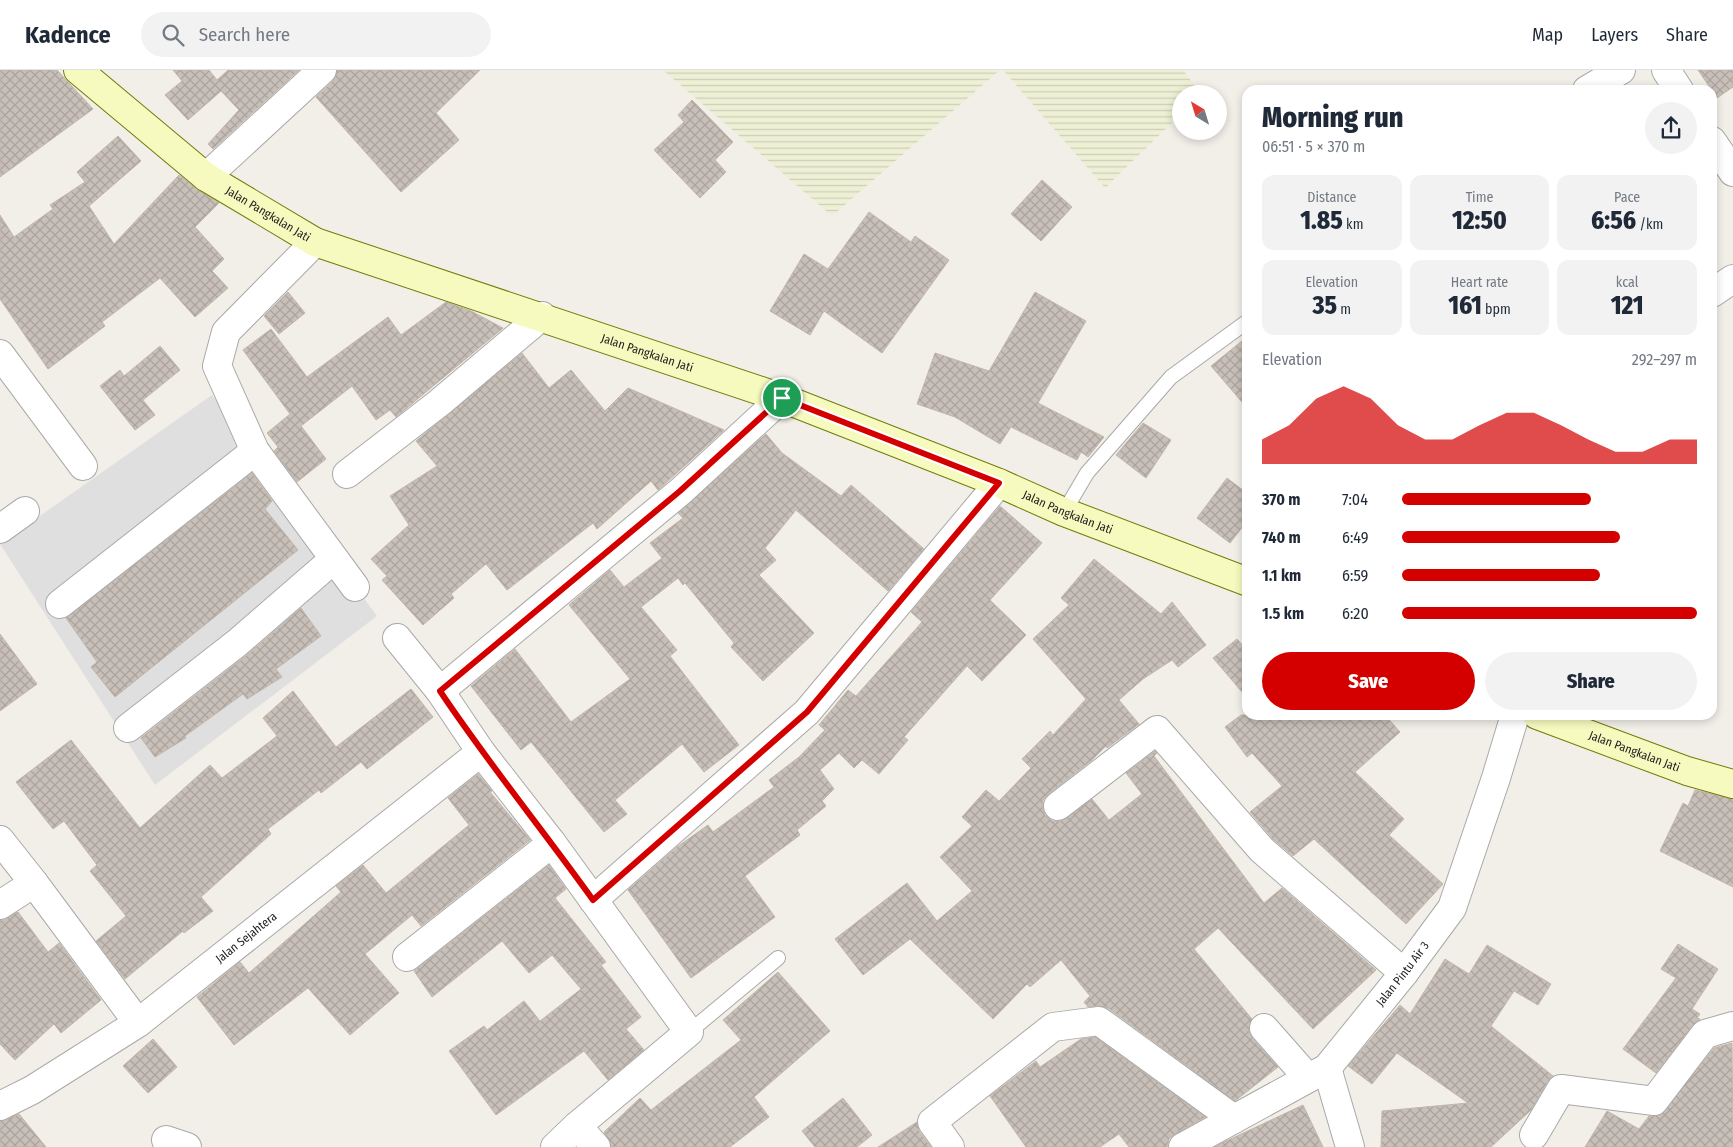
<!DOCTYPE html>
<meta charset="utf-8">
<style>
body{margin:0;font-family:"Fira Sans Condensed",sans-serif;background:#f2f2f3;color:#1f2937;height:100vh;display:flex;flex-direction:column;font-size:19px;white-space:nowrap}
*{box-sizing:border-box;margin:0}
p{font-size:16px;color:#747a83}
.icon{flex:none;width:28px;height:28px;fill:none;stroke:currentColor;stroke-width:2;stroke-linecap:round;stroke-linejoin:round}
.map{position:relative;flex:1;overflow:hidden}
.sheet{position:absolute;left:1242px;top:15px;width:475px;height:635px;display:flex;flex-direction:column;background:#fff;border-radius:15px;box-shadow:0 2px 8px #0003}
.sheet>*{flex:none}
.needle{width:32px;rotate:322deg}
.fabs{position:absolute;left:1172px;top:15px;display:grid;gap:10px}
.fabs a{display:grid;place-items:center;width:55px;height:55px;border-radius:50%;background:#fff;box-shadow:0 2px 8px #0003;font-size:25px}
.pin{position:absolute;display:grid;place-items:center;width:42px;height:42px;color:#fff;margin:-21px;border:2px solid #fff;border-radius:50%;box-shadow:0 1px 5px #0007}
.round{display:grid;place-items:center;flex:none;width:52px;height:52px;border-radius:26px;background:#f2f2f3}
.overview{display:flex;align-items:center;justify-content:space-between;height:85px;padding:0 20px}
h1{font-size:28px;font-weight:800;line-height:38px}
.stats{display:grid;grid-template-columns:repeat(3,1fr);gap:8px;height:85px;padding:5px 20px}
.stats div{display:grid;align-content:center;border-radius:12px;background:#f2f2f3;text-align:center}
.stats b{font-size:25px;font-weight:800}
.stats small{font-size:14px;font-weight:400}
.stats p{font-size:14px}
.chart{height:140px;padding:10px 20px}
.chart p{display:flex;justify-content:space-between}
.chart svg{width:100%;height:90px;margin-top:5px;fill:#d40000;opacity:.7}
.cta{display:flex;gap:10px;margin-top:auto;padding:10px 20px}
.cta a{flex:1;height:58px;border-radius:30px;background:#d40000;color:#fff;font-size:20px;font-weight:800;line-height:58px;text-align:center}
.cta a+a{background:#f2f2f3;color:#1f2937}
ul{padding:0 20px;list-style:none;font-size:16px}
li{display:grid;grid-template-columns:80px 60px 1fr;align-items:center;height:38px}
li i{height:12px;border-radius:6px;background:#d40000}
header{display:flex;align-items:center;gap:30px;box-sizing:border-box;height:70px;padding:0 25px;background:#fff;border-bottom:1px solid #e0e1e3}
header strong{font-size:24px}
nav{display:flex;gap:28px;margin-inline-start:auto;font-size:18px}
.search{width:350px;height:45px;background:#f2f2f3;display:flex;align-items:center;gap:12px;box-sizing:border-box;padding:0 18px;border-radius:28px;color:#747a83;font-size:19px}
.map>svg:first-child{display:block}
.residential{fill:#e0dfdf}
.farmland{fill:url(#farmland-rules)}
.building{fill:url(#building-cross-hatch);stroke:#c4b6ab}
.lines{fill:none;stroke-linecap:round;stroke-linejoin:round}
.service-casing{stroke:#a9a9a9;stroke-width:16}
.minor-casing{stroke:#a9a9a9;stroke-width:30}
.tertiary-casing{stroke:#a9a9a9;stroke-width:30}
.secondary-casing{stroke:#707d05;stroke-width:30}
.service{stroke:#fff;stroke-width:14}
.minor{stroke:#fff;stroke-width:28}
.tertiary{stroke:#fff;stroke-width:28}
.secondary{stroke:#f7fabf;stroke-width:28}
.route-casing{stroke:#fff;stroke-width:10}
.route{stroke:#d40000;stroke-width:6}
.labels{text-anchor:middle;stroke-width:5;stroke-linejoin:round;paint-order:stroke}
.street-label{font-size:12px;fill:#222;stroke:#fff}
</style>
<header>
<strong>Kadence</strong>
<div class="search"><svg class="icon" aria-label="search" viewBox="0 0 24 24"><circle cx="10" cy="10" r="6"/><path d="M15 15l6 6"/></svg>Search here</div>
<nav><a>Map</a><a>Layers</a><a>Share</a></nav>
</header>
<div class="map">
<svg width="1733" height="1077" viewBox="0 0 1733 1077">
<defs>
<pattern id="farmland-rules" width="6" height="5" patternUnits="userSpaceOnUse" patternTransform="scale(1.25)"><rect width="6" height="5" fill="#eef0d5"/><path d="M0 2.5h6" fill="none" stroke="#ccceb7"/></pattern>
<pattern id="building-cross-hatch" width="8" height="8" patternUnits="userSpaceOnUse" patternTransform="scale(1.25)"><rect width="8" height="8" fill="#c7bfb8"/><path d="M0 0l8 8M0 8l8-8" fill="none" stroke="#aba49e"/></pattern>
</defs>
<rect width="100%" height="100%" fill="#f2efe9"/>
<!-- residential -->
<polygon class="residential" points="212,325 377,546 155,715 0,474"/>
<!-- farmland -->
<g class="farmland">
<polygon points="663,0 1000,0 832,146"/>
<polygon points="1003,0 1183,0 1201,24 1181,24 1181,44 1105,118"/>
</g>
<!-- building -->
<g class="building">
<polygon points="0,0 57,0 93,39 0,107"/>
<polygon points="173,0 209,0 217,10 228,0 299,0 213,79 208,74 239,40 221,21 188,50 165,25 182,11"/>
<polygon points="337,0 480,0 436,43 459,70 401,122 316,27 333,11"/>
<polygon points="1698,0 1733,0 1733,17 1717,28"/>
<polygon points="692,30 733,72 715,90 726,102 700,128 654,80 684,52 678,45"/>
<polygon points="118,66 141,91 89,136 114,174 179,105 198,120 219,133 195,157 224,189 212,201 228,218 195,247 160,208 102,252 105,256 48,299 0,229 0,145 14,167 53,139 50,135 85,112 77,102"/>
<polygon points="1042,110 1072,137 1041,171 1011,144"/>
<polygon points="869,142 911,172 915,166 949,190 882,283 824,241 810,265 770,241 804,184 828,199"/>
<polygon points="288,222 305,243 279,264 264,246"/>
<polygon points="1035,222 1086,251 1038,333 1104,367 1088,387 1081,382 1077,390 1011,357 1000,374 955,347 917,334 935,283 989,301"/>
<polygon points="446,232 471,241 503,258 396,347 390,340 376,350 352,316 301,356 326,389 297,412 274,381 278,377 267,363 290,344 243,280 271,259 307,307 388,247 401,265"/>
<polygon points="1248,266 1248,339 1211,296"/>
<polygon points="160,276 180,300 143,330 155,345 135,360 100,316 120,300 124,306"/>
<polygon points="522,283 549,318 571,300 605,341 628,318 724,360 658,420 651,411 597,459 593,453 507,520 486,494 451,524 454,528 423,555 382,510 387,506 371,489 409,455 390,426 437,396 416,371"/>
<polygon points="1143,353 1171,370 1146,408 1116,385"/>
<polygon points="766,364 782,383 841,426 851,415 924,479 888,521 796,440 765,478 776,490 759,505 814,563 763,611 731,577 734,573 685,513 683,515 678,508 641,537 677,580 670,586 739,675 704,702 682,674 615,730 627,744 604,762 531,672 521,680 471,616 515,579 571,652 630,609 569,535 610,500 624,517 662,488 650,473 683,448 678,443"/>
<polygon points="252,403 272,431 265,439 298,480 115,627 91,597 97,592 66,548"/>
<polygon points="1227,408 1248,424 1248,450 1230,473 1197,448"/>
<polygon points="1000,436 1042,473 990,530 1026,565 982,611 967,596 904,667 908,670 879,704 862,690 854,698 839,683 820,700 834,719 822,731 826,736 797,760 800,765 745,806 775,847 691,908 628,820 677,777 708,755 713,762 774,717 769,710 799,687 825,660 819,655 848,620 856,626 922,552 911,542"/>
<polygon points="1094,489 1161,544 1172,532 1206,575 1178,597 1172,590 1143,609 1119,630 1139,654 1107,678 1106,676 1092,690 1048,724 1043,730 1043,739 1045,745 1052,751 1061,751 1092,729 1109,750 1142,724 1126,703 1155,681 1157,683 1154,686 1264,833 1282,818 1376,900 1313,959 1218,858 1194,879 1252,949 1249,961 1252,968 1278,997 1235,1031 1108,938 1098,936 1088,937 1084,932 1090,926 1061,890 1030,917 1027,914 993,949 910,869 863,905 835,869 907,813 937,851 972,821 940,787 972,756 962,747 986,720 999,731 1031,698 1022,689 1050,661 1053,665 1086,629 1033,569 1069,535 1061,528"/>
<polygon points="301,538 321,566 276,599 282,607 247,629 243,624 185,666 186,668 155,687 141,668 247,585"/>
<polygon points="0,564 37,614 0,641"/>
<polygon points="1237,569 1248,581 1248,629 1213,588"/>
<polygon points="411,619 433,647 367,699 361,692 321,723 319,720 268,759 271,764 201,827 213,841 184,863 183,861 125,909 96,871 126,846 90,801 97,795 64,751 53,759 16,712 71,670 140,758 210,695 222,708 277,666 263,648 293,621 336,677"/>
<polygon points="1241,645 1385,645 1400,662 1355,702 1404,749 1389,765 1443,814 1406,854 1314,769 1293,786 1273,769 1250,742 1282,716 1252,683 1247,687 1225,657"/>
<polygon points="478,704 492,721 490,722 530,770 421,856 412,845 365,884 399,923 350,965 308,918 234,975 197,927 240,892 249,903 341,822 336,816 363,795 386,823 469,755 448,728"/>
<polygon points="1695,720 1733,729 1733,817 1660,781 1683,733 1688,736"/>
<polygon points="549,795 566,819 555,828 606,892 601,895 641,947 626,959 644,980 608,1010 584,981 496,1045 449,981 484,956 487,960 524,931 540,951 581,919 552,885 529,903 502,871 432,927 414,901"/>
<polygon points="18,842 48,882 59,873 101,930 61,963 54,954 15,990 0,974 0,850"/>
<polygon points="1678,874 1718,899 1692,939 1700,944 1697,948 1700,949 1693,955 1656,1003 1623,979 1676,908 1661,899"/>
<polygon points="1487,875 1551,914 1538,935 1514,921 1491,956 1553,1006 1548,1011 1531,1040 1491,1077 1381,1077 1382,1041 1468,1033 1397,983 1372,1014 1348,996 1400,935 1410,944 1445,889 1469,904"/>
<polygon points="778,902 830,961 754,1027 769,1047 730,1077 611,1077 604,1062 640,1028 651,1040 741,970 723,950"/>
<polygon points="1095,967 1205,1047 1175,1064 1169,1069 1167,1077 1129,1077 1119,1064 1100,1077 1026,1077 990,1026 1036,991 1040,997 1081,969"/>
<polygon points="153,969 177,997 148,1023 123,996"/>
<polygon points="1732,973 1733,1077 1585,1077 1607,1041 1639,1059 1649,1046 1660,1045 1714,978"/>
<polygon points="843,1028 872,1065 857,1077 815,1077 802,1061"/>
<polygon points="1303,1035 1323,1077 1215,1077 1220,1074"/>
<polygon points="19,1044 46,1077 0,1077 0,1051"/>
<polygon points="917,1052 919,1061 931,1077 878,1077"/>
</g>
<g class="lines">
<defs>
<g id="service">
<polyline points="1064,442 1087,403 1171,307 1248,251"/>
<polyline points="689,962 778,888"/>
</g>
<g id="minor">
<polyline points="1666,0 1679,20"/>
<polyline points="1587,20 1621,0"/>
<polyline points="1712,71 1733,102"/>
<polyline points="206,107 322,0"/>
<polyline points="315,172 226,262 217,296 255,381 355,517"/>
<polyline points="0,284 83,396"/>
<polyline points="347,404 439,333 542,246"/>
<polyline points="0,459 25,441"/>
<polyline points="60,534 255,381"/>
<polyline points="397,568 440,621 481,682 552,773 689,962 577,1056 555,1077"/>
<polyline points="440,621 681,421 782,328"/>
<polyline points="128,658 237,573 334,489"/>
<polyline points="1058,736 1157,660 1262,780 1404,903"/>
<polyline points="0,770 34,813"/>
<polyline points="593,830 807,642 999,413"/>
<polyline points="0,835 34,813 138,953"/>
<polyline points="407,887 552,773"/>
<polyline points="1264,958 1308,1008"/>
<polyline points="1327,998 1350,1077"/>
<path id="s1" d="M 0,1036 L 32,1020 L 138,953 L 481,682"/>
<polyline points="577,1056 596,1077"/>
<polyline points="1534,1065 1561,1019 1654,1031 1705,964 1733,956"/>
<polyline points="166,1070 187,1077"/>
<polyline points="950,1077 932,1052 1053,957 1099,951 1234,1049"/>
<path id="s2" d="M 1183,1077 L 1327,998 L 1404,903 L 1452,838 L 1496,708 L 1515,645"/>
</g>
<polyline id="tertiary" points="1712,223 1733,209"/>
<g id="secondary">
<path id="s3" d="M 78,0 L 206,107 L 315,172 L 782,328 L 999,413 L 1064,442 L 1248,512"/>
<path id="s4" d="M 1537,645 L 1687,701 L 1733,714"/>
</g>
</defs>
<!-- service casing -->
<use href="#service" class="service-casing"/>
<!-- minor casing -->
<use href="#minor" class="minor-casing"/>
<!-- tertiary casing -->
<use href="#tertiary" class="tertiary-casing"/>
<!-- secondary casing -->
<use href="#secondary" class="secondary-casing"/>
<!-- service -->
<use href="#service" class="service"/>
<!-- minor -->
<use href="#minor" class="minor"/>
<!-- tertiary -->
<use href="#tertiary" class="tertiary"/>
<!-- secondary -->
<use href="#secondary" class="secondary"/>
</g>
<g class="lines">
<defs>
<path id="route" d="M 782,328 L 999,413 L 807,642 L 593,830 C 543,760 488,693 440,621 L 680,421 Z"/>
</defs>
<!-- route casing -->
<use href="#route" class="route-casing"/>
<!-- route -->
<use href="#route" class="route"/>
</g>
<g class="labels">
<!-- street labels -->
<g class="street-label">
<text dy="4" stroke="none"><textPath href="#s3" startOffset="239">Jalan Pangkalan Jati</textPath></text>
<text dy="4" stroke="none"><textPath href="#s3" startOffset="644">Jalan Pangkalan Jati</textPath></text>
<text dy="4" stroke="none"><textPath href="#s3" startOffset="1094">Jalan Pangkalan Jati</textPath></text>
<text dy="4" stroke="none"><textPath href="#s4" startOffset="104">Jalan Pangkalan Jati</textPath></text>
<text dy="4" stroke="none"><textPath href="#s1" startOffset="299">Jalan Sejahtera</textPath></text>
<text dy="4" stroke="none"><textPath href="#s2" startOffset="285">Jalan Pintu Air 3</textPath></text>
</g>
</g>
</svg>
<div class="fabs">
<a><svg class="needle" viewBox="-14 -14 28 28"><path d="M0-13l5 13h-10z" fill="#e53935"/><path d="M0 13l5-13h-10z" fill="#747a83"/></svg></a>
</div>
<div class="pin" style="left:782px;top:328px;background:#1e9e55"><svg class="icon" aria-label="arrive" viewBox="0 0 24 24"><path d="M6 21V4h12l-3 4 3 4H6"/></svg></div>
<section class="sheet">
<div class="overview"><div><h1>Morning run</h1><p>06:51 · 5 × 370 m</p></div><a class="round"><svg class="icon" aria-label="share" viewBox="0 0 24 24"><path d="M12 15V3M7 8l5-5 5 5M5 13v7h14v-7"/></svg></a></div>
<div class="stats">
<div><p>Distance</p><b>1.85<small> km</small></b></div>
<div><p>Time</p><b>12:50</b></div>
<div><p>Pace</p><b>6:56<small> /km</small></b></div>
</div>
<div class="stats">
<div><p>Elevation</p><b>35<small> m</small></b></div>
<div><p>Heart rate</p><b>161<small> bpm</small></b></div>
<div><p>kcal</p><b>121</b></div>
</div>
<div class="chart"><p><span>Elevation</span>292–297 m</p>
<svg viewBox="0 0 160 44" preserveAspectRatio="none"><path d="M0 44V32L10 25L20 12L30 6L40 12L50 25L60 32L70 32L80 25L90 19L100 19L110 25L120 32L130 38L140 38L150 32L160 32V44z"/></svg>
</div>
<ul>
<li><b>370 m</b>7:04<i style="width:64%"></i></li>
<li><b>740 m</b>6:49<i style="width:74%"></i></li>
<li><b>1.1 km</b>6:59<i style="width:67%"></i></li>
<li><b>1.5 km</b>6:20<i style="width:100%"></i></li>
</ul>
<div class="cta"><a>Save</a><a>Share</a></div>
</section>
</div>
